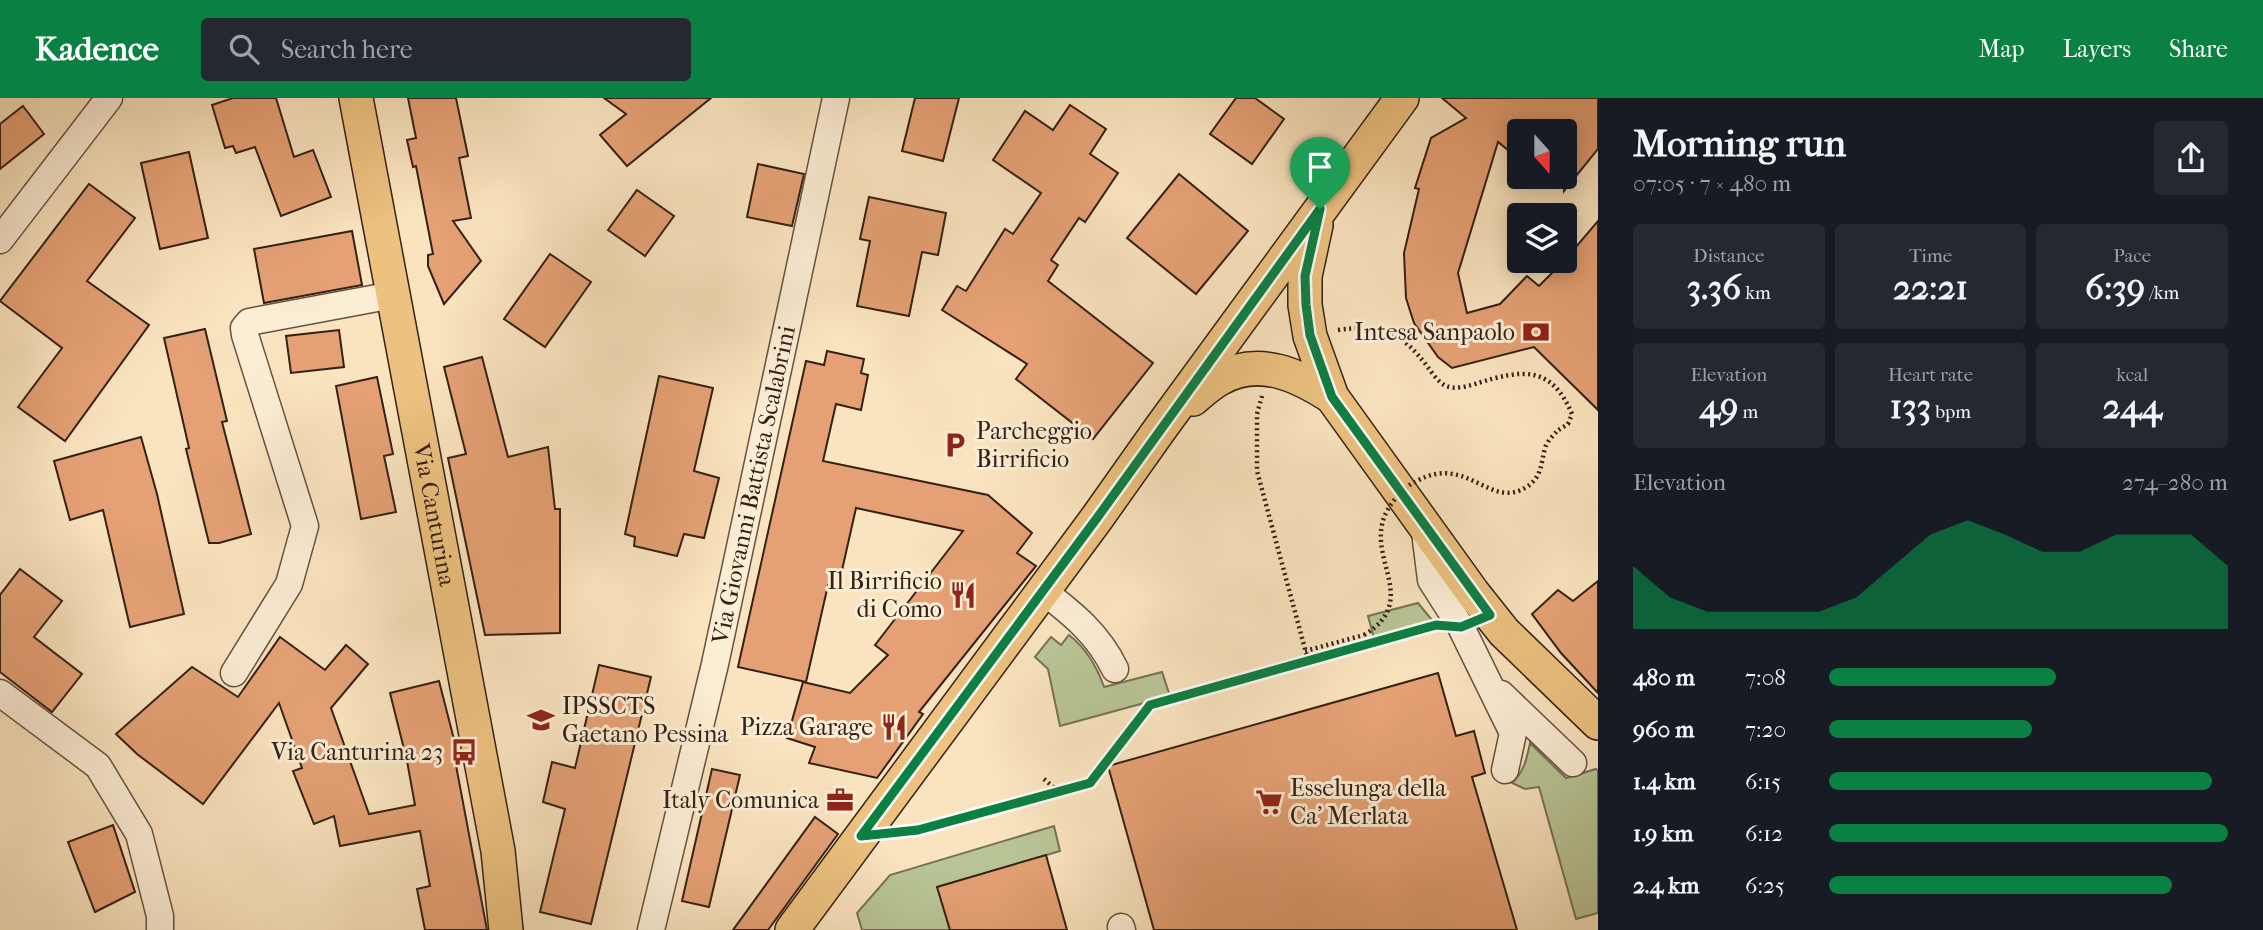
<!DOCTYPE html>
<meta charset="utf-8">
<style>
body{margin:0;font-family:"IM FELL French Canon",serif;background:#242831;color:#f1f3f6;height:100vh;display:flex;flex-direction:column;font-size:26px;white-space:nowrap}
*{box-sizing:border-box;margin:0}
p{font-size:23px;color:#9ea1a6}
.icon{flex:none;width:38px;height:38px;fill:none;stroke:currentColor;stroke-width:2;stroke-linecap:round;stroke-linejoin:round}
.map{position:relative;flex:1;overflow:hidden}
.drawer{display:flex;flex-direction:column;background:#171b24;width:665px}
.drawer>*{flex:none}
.needle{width:46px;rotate:159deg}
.buttons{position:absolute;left:1507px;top:21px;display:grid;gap:14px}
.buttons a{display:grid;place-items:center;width:70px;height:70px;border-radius:7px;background:#171b24;box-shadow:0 4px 18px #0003;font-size:35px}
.pin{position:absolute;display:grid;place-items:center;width:60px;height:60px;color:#fff;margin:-72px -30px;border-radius:50% 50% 50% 0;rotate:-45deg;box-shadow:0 0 7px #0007}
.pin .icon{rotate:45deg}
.round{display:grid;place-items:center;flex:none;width:74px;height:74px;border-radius:7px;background:#242831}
.overview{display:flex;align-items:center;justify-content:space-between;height:119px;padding:0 35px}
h1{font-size:38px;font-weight:700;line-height:52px}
.stats{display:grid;grid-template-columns:repeat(3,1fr);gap:10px;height:119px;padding:7px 35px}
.stats div{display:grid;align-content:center;border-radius:7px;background:#242831;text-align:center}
.stats b{font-size:35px;font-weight:700}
.stats small{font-size:19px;font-weight:400}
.stats p{font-size:19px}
.chart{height:196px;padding:14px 35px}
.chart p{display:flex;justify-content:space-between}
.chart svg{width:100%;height:126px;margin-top:7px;fill:#0b8043;opacity:.7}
ul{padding:0 35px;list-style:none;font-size:23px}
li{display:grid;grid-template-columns:112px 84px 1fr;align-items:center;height:52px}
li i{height:18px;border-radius:9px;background:#0b8043}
header{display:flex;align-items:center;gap:42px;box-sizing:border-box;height:98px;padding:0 35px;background:#0b8043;color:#fff}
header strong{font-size:33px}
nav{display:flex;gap:38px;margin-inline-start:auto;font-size:24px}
.search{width:490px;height:63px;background:#242831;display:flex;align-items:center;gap:18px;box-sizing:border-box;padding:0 24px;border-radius:7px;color:#9ea1a6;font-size:26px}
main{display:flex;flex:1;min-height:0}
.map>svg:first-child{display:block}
.green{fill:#b9c596;stroke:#767256;stroke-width:2}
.building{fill:#e5a175;stroke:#342015;stroke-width:2}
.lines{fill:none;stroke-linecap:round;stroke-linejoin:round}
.minor-casing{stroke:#665140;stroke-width:29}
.major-casing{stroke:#342015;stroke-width:36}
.path{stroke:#342015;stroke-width:4.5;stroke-dasharray:2 3.5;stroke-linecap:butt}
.minor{stroke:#fcedd5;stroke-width:26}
.major{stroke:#edc280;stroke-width:33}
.path-bridge{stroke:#342015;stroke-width:4.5;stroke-dasharray:2 3.5;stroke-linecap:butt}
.route-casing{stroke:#fff;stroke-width:14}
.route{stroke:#0b8043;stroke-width:9}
.labels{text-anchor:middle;stroke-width:6;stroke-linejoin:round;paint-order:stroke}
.poi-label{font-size:24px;fill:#342015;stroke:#fcedd5;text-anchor:end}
.street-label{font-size:24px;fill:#342015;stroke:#fcedd5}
</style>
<header>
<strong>Kadence</strong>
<div class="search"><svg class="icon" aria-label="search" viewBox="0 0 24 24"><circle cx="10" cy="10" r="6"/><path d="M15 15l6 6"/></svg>Search here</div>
<nav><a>Map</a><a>Layers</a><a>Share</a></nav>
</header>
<main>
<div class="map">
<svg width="1598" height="832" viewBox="0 0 1598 832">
<rect width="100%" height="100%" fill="#fae4bf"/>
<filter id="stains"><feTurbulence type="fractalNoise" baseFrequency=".00286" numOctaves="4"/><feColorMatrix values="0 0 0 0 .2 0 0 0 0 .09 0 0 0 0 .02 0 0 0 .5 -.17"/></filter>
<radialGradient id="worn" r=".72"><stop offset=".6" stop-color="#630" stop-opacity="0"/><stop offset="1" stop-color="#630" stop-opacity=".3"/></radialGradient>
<!-- green -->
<g class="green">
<polygon points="1418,505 1436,527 1375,544 1368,518"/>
<path d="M 1069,537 C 1087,551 1097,569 1104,589 L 1162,574 L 1170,598 L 1060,628 L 1048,571 L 1035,559 L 1051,539 L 1061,547 Z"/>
<path d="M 1530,645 L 1566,680 L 1596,671 L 1598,673 L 1598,815 L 1576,821 L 1539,689 L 1525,691 L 1512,685 C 1524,674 1527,660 1530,645 Z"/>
<polygon points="1054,728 1060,753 938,789 950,832 862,832 857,815 890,777"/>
</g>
<!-- building -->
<g class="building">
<polygon points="233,0 276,0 294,59 313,52 331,99 281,118 255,49 236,55 233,48 225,50 212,7"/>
<polygon points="408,0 456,0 468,58 459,60 471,120 453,123 481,163 444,206 428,168 428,157 433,156 416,68 413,69 407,42 416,40"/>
<polygon points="604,0 711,0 627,68 600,37 626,16"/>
<polygon points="915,0 959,0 943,63 902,53"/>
<polygon points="1236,0 1255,0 1284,21 1252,66 1210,36"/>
<polygon points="1442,0 1598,0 1598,51 1564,93 1564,33 1519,33 1519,61 1498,44 1458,175 1467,215 1500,206 1527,178 1539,188 1564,163 1598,123 1598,312 1534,249 1452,270 1438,259 1414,225 1406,200 1404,155 1419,91 1415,90 1431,40 1466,20"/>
<polygon points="1070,7 1106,31 1090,56 1118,75 1085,124 1079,120 1051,162 1058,167 1048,183 1153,265 1093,341 1016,281 1027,266 942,212 957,188 966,193 1005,131 1013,136 1041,95 993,62 1025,13 1053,32"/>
<polygon points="23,8 44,36 0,71 0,26"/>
<polygon points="189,54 208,140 160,151 141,65"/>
<polygon points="758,66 804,76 792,128 747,119"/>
<polygon points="1179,76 1248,133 1196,196 1127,140"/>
<polygon points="89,86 135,120 87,183 149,227 65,343 18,309 62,250 0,203"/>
<polygon points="637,92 674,118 645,158 608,132"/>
<polygon points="869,99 946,115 938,157 922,154 909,218 857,208 870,143 860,141"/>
<polygon points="352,133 362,187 264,205 254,151"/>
<polygon points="550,156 591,184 545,249 504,221"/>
<polygon points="205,231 227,323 222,324 251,436 219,445 209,445 186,351 189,350 164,240"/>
<polygon points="339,232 344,269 291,275 286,238"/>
<polygon points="827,253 864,261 861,275 868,277 861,312 836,306 823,363 988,397 1032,435 1017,455 1036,468 919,614 923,616 877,680 809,665 815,649 787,640 803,584 850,595 888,557 875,547 963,433 856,410 838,490 828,487 806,584 738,569 806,263 824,267"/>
<polygon points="482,259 508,359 548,349 555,411 560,411 560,535 485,537 448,360 466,356 444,269"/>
<polygon points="659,278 713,290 694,373 719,380 704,440 684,436 677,458 634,448 635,439 625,436"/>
<polygon points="377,279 393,356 384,358 396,414 361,421 336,288"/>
<polygon points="141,339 157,396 184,516 130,529 103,412 70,422 54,363"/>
<polygon points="20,471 62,503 34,539 82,576 52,614 0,574 0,497"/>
<polygon points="1598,483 1598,595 1561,555 1532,516 1558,492 1573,503"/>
<polygon points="280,539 325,572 346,547 368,566 331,610 369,716 415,707 407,663 390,595 439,583 459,661 455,662 487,832 425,832 417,791 430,788 420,733 340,748 334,718 314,726 293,673 302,670 279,605 203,706 137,656 116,636 192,569 238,599"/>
<polygon points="599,567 651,579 591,826 540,814 565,711 543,704 552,664 575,670"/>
<polygon points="1438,575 1456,638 1474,633 1485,675 1472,679 1517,832 1154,832 1108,668"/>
<polygon points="712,671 740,677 709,809 682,803"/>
<polygon points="815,719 838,736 768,832 733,832"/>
<polygon points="113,727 135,794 95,814 68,744"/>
<polygon points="1046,757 1067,832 950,832 937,789"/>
</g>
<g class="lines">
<defs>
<g id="minor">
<polyline points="0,142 109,0"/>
<polyline points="1424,426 1431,482 1461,529 1513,635 1505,672"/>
<path d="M 1043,493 C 1073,516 1098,536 1115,571"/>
<polyline points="234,575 289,486 305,428 245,237 244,230 249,224 393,197"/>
<polyline points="0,595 98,668 139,736 160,818 160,832"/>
<polyline points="1501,596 1573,665"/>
<polyline points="1121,829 1122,832"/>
<path id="s1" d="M 651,832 L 715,566 L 836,0"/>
</g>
<g id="major">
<path id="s2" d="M 356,0 L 498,753 L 506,832"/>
<polyline points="1316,127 1305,178 1305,207 1310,238 1332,299 1473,495 1504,534 1598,625"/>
<path d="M 1193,301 C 1201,294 1210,286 1219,281 C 1259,258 1298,277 1332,299"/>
<polyline points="792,832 1097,420 1160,331 1402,0"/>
</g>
</defs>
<!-- minor casing -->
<use href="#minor" class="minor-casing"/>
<!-- major casing -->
<use href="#major" class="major-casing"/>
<!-- path -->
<g class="path">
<path d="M 1338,232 C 1383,226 1400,233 1427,268 C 1432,275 1438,284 1446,288 C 1455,292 1469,288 1478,285 C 1521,272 1551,266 1572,316 L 1568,326 L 1557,333"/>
<polyline points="1262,298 1257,316 1257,373 1308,562"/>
<polyline points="1305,553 1364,537"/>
<polyline points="1044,681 1059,694"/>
<polyline points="902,734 918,732 1090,685 1150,607 1429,529"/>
</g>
<!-- minor -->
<use href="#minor" class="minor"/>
<!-- major -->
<use href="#major" class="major"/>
<!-- path-bridge -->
<path class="path-bridge" d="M 1364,537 C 1425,500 1358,456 1390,408 C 1397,397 1406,388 1417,383 C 1468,355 1490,414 1528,388 C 1542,378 1541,365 1545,350 C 1547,343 1553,338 1557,333"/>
</g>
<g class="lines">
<defs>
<polygon id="route" points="1320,111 1305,178 1306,207 1310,237 1332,299 1490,517 1461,529 1436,527 1150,607 1090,685 918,732 861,738 1097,420"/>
</defs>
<!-- route casing -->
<use href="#route" class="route-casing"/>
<!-- route -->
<use href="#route" class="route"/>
</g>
<!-- icons -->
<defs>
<symbol id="bank-bare" viewBox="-9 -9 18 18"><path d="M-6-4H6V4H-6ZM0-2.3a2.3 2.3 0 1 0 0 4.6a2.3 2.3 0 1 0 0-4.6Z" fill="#8f2418" stroke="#fcedd5" stroke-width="2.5" paint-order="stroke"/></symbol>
<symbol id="parking-bare" viewBox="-9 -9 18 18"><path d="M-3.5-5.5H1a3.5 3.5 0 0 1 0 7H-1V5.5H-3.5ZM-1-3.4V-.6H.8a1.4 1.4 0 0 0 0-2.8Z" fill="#8f2418" stroke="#fcedd5" stroke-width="2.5" paint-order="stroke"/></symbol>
<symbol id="restaurant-bare" viewBox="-9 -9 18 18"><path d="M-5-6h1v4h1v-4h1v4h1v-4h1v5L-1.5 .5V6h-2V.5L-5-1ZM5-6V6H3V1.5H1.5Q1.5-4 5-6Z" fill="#8f2418" stroke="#fcedd5" stroke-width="2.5" paint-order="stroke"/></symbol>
<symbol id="school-bare" viewBox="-9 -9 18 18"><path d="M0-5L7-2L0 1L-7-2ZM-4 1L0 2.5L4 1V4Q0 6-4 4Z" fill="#8f2418" stroke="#fcedd5" stroke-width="2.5" paint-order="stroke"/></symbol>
<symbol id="bus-bare" viewBox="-9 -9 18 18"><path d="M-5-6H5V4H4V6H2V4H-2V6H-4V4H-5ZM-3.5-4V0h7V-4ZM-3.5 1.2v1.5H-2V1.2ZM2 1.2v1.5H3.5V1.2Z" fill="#8f2418" stroke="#fcedd5" stroke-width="2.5" paint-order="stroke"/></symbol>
<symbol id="office-bare" viewBox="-9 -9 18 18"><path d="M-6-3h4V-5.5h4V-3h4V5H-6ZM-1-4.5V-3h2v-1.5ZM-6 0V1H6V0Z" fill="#8f2418" stroke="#fcedd5" stroke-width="2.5" paint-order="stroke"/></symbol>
<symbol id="supermarket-bare" viewBox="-9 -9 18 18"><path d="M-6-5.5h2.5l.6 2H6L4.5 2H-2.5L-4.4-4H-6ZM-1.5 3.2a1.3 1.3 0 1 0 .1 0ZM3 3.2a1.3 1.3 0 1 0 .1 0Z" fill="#8f2418" stroke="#fcedd5" stroke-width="2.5" paint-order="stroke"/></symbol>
</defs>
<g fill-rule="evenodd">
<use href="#bank-bare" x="1517" y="215" width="38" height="38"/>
<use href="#parking-bare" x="936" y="328" width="38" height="38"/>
<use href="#restaurant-bare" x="944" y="478" width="38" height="38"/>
<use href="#school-bare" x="522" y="603" width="38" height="38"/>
<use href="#restaurant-bare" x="875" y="610" width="38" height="38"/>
<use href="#bus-bare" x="445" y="635" width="38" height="38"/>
<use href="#office-bare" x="821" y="683" width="38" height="38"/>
<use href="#supermarket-bare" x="1250" y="685" width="38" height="38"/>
</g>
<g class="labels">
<!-- poi labels -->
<g class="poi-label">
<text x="1515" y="242">Intesa Sanpaolo</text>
<text x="976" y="341" text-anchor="start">Parcheggio<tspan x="976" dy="28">Birrificio</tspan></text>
<text x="942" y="491">Il Birrificio<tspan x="942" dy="28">di Como</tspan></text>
<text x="562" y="616" text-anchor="start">IPSSCTS<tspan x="562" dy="28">Gaetano Pessina</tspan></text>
<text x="873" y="637">Pizza Garage</text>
<text x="443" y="662">Via Canturina 23</text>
<text x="1290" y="698" text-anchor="start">Esselunga della<tspan x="1290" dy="28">Ca' Merlata</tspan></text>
<text x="819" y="710">Italy Comunica</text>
</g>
<!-- street labels -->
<g class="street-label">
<text dy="8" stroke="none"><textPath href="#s1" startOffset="457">Via Giovanni Battista Scalabrini</textPath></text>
<text dy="8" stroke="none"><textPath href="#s2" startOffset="424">Via Canturina</textPath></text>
</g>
</g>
<rect width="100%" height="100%" filter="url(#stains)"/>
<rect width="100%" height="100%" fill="url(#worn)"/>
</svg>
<div class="buttons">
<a><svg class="needle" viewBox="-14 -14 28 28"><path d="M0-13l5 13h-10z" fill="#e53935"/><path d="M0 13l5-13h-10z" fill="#9ea1a6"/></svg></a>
<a><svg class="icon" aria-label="layers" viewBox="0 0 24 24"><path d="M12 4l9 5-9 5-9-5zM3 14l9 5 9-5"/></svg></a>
</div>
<div class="pin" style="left:1320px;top:111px;background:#1e9e55"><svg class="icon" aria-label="arrive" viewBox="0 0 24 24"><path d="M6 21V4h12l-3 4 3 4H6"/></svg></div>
</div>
<section class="drawer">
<div class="overview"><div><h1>Morning run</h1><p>07:05 · 7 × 480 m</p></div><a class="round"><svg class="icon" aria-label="share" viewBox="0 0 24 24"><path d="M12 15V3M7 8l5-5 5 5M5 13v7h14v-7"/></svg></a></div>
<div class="stats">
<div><p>Distance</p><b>3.36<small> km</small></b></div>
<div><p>Time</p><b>22:21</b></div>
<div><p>Pace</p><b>6:39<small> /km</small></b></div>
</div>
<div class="stats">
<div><p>Elevation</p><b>49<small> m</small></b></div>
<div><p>Heart rate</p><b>133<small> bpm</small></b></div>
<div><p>kcal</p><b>244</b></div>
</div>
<div class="chart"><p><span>Elevation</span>274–280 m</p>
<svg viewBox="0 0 160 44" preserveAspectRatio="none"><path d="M0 44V22L10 33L20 38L30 38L40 38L50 38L60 33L70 22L80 11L90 6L100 11L110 17L120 17L130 11L140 11L150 11L160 22V44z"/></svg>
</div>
<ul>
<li><b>480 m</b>7:08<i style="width:57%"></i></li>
<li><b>960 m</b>7:20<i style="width:51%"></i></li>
<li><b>1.4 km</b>6:15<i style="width:96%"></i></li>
<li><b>1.9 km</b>6:12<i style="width:100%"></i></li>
<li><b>2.4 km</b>6:25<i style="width:86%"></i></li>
</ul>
</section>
</main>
